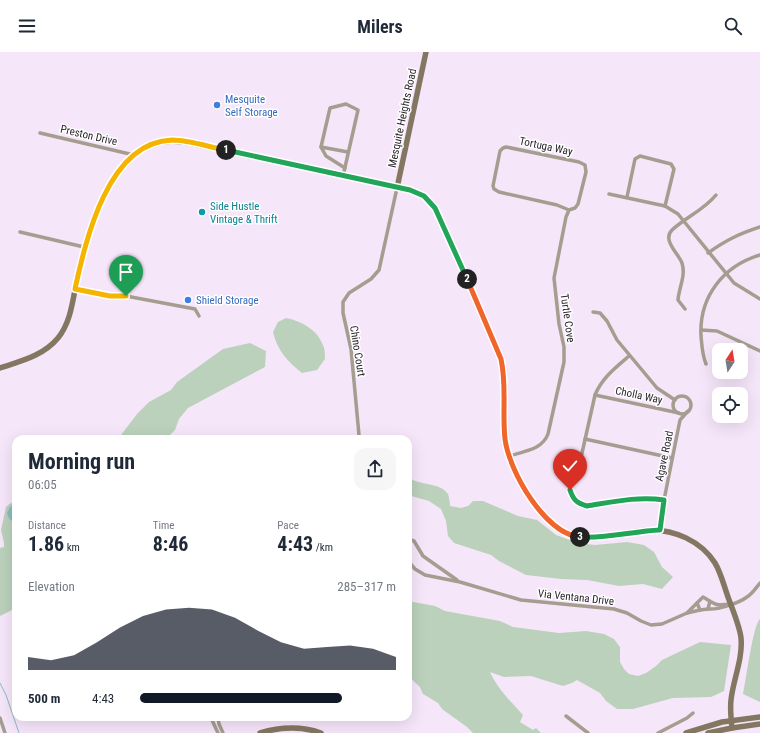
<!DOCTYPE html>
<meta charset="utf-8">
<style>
body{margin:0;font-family:"Roboto Condensed",sans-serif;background:#f6f6f7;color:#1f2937;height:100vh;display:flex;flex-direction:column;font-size:15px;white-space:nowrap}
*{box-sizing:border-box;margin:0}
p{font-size:13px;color:#747a83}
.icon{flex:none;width:22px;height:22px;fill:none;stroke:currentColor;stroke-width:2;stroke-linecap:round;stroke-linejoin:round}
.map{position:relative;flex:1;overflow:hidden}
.side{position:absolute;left:12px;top:383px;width:400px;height:286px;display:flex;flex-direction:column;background:#fff;border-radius:12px;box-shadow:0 4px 16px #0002}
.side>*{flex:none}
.needle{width:26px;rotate:12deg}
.controls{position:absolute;left:712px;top:291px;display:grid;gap:8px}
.controls a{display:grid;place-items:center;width:36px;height:36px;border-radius:8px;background:#fff;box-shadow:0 4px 16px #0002;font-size:20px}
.pin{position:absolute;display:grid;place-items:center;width:34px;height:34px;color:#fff;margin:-41px -17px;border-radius:50% 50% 50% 0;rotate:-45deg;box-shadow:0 0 4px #0007}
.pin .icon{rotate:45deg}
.km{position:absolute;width:20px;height:20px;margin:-10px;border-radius:50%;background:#222;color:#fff;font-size:11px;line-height:20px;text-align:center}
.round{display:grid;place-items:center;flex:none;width:42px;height:42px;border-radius:12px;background:#f6f6f7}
.head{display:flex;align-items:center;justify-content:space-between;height:68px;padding:0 16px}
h1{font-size:22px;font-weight:700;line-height:30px}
.stats{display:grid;grid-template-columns:repeat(3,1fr);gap:6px;height:68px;padding:4px 16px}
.stats div{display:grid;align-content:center}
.stats b{font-size:20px;font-weight:700}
.stats small{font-size:11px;font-weight:400}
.stats p{font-size:11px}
.chart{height:112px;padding:8px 16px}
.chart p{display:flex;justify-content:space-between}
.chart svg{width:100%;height:72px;margin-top:4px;fill:#111827;opacity:.7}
ul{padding:0 16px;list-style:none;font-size:13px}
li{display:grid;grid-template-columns:64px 48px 1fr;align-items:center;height:30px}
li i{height:10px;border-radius:5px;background:#111827}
header{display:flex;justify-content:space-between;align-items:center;height:52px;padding:0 16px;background:#fff;font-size:18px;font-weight:700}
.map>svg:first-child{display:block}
.green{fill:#bbd1bb}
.water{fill:#8dbbc5}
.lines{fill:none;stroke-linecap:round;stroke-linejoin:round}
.stream{stroke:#8dbbc5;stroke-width:1}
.street{stroke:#a59d8f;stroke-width:3.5}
.secondary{stroke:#837762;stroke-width:5.5}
.split-1-casing{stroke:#fff;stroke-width:8}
.split-2-casing{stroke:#fff;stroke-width:8}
.split-3-casing{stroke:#fff;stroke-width:8}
.split-4-casing{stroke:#fff;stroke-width:8}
.split-1{stroke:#f5b400;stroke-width:5}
.split-2{stroke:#22a559;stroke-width:5}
.split-3{stroke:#f0652b;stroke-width:5}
.split-4{stroke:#22a559;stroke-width:5}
.shop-dot{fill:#3f7fe0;stroke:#fff;stroke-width:1.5}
.culture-dot{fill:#0f9aa8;stroke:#fff;stroke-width:1.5}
.labels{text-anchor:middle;stroke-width:3;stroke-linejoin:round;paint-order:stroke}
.shop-label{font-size:11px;fill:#366cbe;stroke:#fff;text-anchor:start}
.street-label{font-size:11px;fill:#2a242c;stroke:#fff}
.culture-label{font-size:11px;fill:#0d838f;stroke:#fff;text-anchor:start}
</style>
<header><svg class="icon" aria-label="menu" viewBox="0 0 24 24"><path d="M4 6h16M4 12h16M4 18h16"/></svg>Milers<svg class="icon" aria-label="search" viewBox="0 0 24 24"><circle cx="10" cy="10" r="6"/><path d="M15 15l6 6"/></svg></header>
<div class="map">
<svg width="760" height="681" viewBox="0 0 760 681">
<rect width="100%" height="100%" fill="#f6e6fa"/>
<!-- green -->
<g class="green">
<path d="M 286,266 C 301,269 316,277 322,291 C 325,296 325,302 325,307 L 317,318 L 302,321 C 288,310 277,298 273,280 L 278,270 Z"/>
<polygon points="250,291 266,299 265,315 188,356 179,367 175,378 166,387 118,387 137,362 149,350 171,338 177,330 223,297"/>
<path d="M 408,425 C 420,434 440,430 448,442 C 449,445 450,451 450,454 L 461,456 L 468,454 L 473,449 L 483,449 L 518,464 L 537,468 L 556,483 L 578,491 L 595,493 L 627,490 L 644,493 L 654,500 L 662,515 L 673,525 L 662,537 L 643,532 L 619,534 L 587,528 L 561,527 L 526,523 L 499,509 L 491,503 L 454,491 L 448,484 L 446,469 L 441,457 L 429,449 L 408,443 Z"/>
<polygon points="16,447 16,556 0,564 0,496 4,495 4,491 1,478 6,455"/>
<path d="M 408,549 L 435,554 L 445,559 L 500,569 L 513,575 L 559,581 L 586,579 L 604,582 L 614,587 L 620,595 L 620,610 L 624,617 L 629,622 L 638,624 L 646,621 L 656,614 L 662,608 L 700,590 L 731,593 L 724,639 L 711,645 L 673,646 L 633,657 L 617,657 L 606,649 L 600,641 L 577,628 L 572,631 L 563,634 L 531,624 L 504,625 L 490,620 C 497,636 511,650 523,663 L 520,670 L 533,678 L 536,676 L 541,681 L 473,681 L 467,675 L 442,657 L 438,651 L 423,642 L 420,635 L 408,624 Z"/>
<path d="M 760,567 L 760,650 L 743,642 C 746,629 753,572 760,567 Z"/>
</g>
<!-- water -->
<path class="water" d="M 16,451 L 16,470 C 11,470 8,466 7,461 L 10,455 Z"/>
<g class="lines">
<!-- stream -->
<polyline class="stream" points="0,631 6,643 19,681"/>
<!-- street -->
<g class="street">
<polyline points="40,81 134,103"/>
<polyline points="321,95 326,104 345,116"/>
<polyline points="343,124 358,58 346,52 330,56 321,95 348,100"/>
<polyline points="609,142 665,154 678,162 734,231 760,247"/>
<polyline points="627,145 635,107 640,104 671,112 674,117 665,154"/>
<polyline points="20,180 84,195"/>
<path d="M 708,201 C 726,188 739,182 760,175"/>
<polyline points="75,237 110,244 126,244 195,257 199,264"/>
<path d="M 685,257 L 678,248 C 679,235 686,224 682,211 C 678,201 662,188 672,178 C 686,165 704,158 716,143"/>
<polyline points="593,260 600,261 607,269 617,288 657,336 675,348"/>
<polyline points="701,278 717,279 760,299"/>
<path d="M 629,304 C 615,316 602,326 595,343 L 580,410 L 573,419 L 570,429 L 570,437 L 573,447 L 579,452 L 587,454 C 612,450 638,444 664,448"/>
<path d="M 706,312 C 702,302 702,294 701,284 C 699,245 723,214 760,203"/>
<polyline points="595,343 679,361"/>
<circle cx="682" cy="353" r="9"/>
<polyline points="357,387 359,383 351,297 343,261 343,250 349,241 371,227 379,218 397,136"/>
<polyline points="585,387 672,406"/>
<path d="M 510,404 C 524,399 542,398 548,382 L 564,310 L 564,295 L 559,272 L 554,226 L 566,165 L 569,158 L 575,156 L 578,152 L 586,120 L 585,113 L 579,110 L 506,95 L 503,96 L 500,99 L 493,134 L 494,137 L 499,140 L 557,153 L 569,158"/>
<polyline points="660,478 664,448 680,368 688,359"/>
<polyline points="408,487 414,489 423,504 457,528"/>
<polyline points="408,509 415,517 425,523 460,530 521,548 614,557 627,561 641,569 651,573 662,572 687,561 700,558"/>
<path d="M 710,549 L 708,557 L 700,558 L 697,551 L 703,545 C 716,553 715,554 731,552"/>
<path d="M 708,557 C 718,558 739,551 747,545 C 752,542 756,536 760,531"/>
<polyline points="687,561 697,551"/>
<polyline points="566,664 588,681"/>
<polyline points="183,665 194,665"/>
<polyline points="218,665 219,672 223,681"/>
<polyline points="0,666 5,681"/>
<polyline points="211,666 218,681"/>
<polyline points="658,681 687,666 693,661"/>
</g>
<!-- secondary -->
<g class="secondary">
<polyline points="397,136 426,0"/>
<path d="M 0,316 C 21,309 43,304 58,286 C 72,269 73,244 78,223 C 86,184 98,143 125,113 C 130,107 136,100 143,96 C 158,88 174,88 190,91 L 410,138 L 424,144 L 435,156 L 501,307 C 508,335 501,361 505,389 C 508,402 514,419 521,431 C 531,452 553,479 576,485 C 595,489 627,479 648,478 C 674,477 701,489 715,511 C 721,521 724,534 728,545 C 732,556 740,575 741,586 C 743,607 733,628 731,648 C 730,657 731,667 732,676"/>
<path d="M 260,681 C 280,675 301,674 321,681"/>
<polyline points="686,681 722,670 760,665"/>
<polyline points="708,681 732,676 760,672"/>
</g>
</g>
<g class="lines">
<defs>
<path id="split-1" d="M 126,244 L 110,244 L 75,237 C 86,187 108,90 172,88 C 189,88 209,95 226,98"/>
<polyline id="split-2" points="226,98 410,138 424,144 435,156 467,227"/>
<path id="split-3" d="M 467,227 L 501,307 C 507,334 502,360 505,387 C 509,419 545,482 580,485"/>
<path id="split-4" d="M 570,438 C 573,447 576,451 587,454 C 612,450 638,444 664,448 L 660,478 C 634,479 606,487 580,485"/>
</defs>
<!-- split-1 casing -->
<use href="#split-1" class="split-1-casing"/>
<!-- split-2 casing -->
<use href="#split-2" class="split-2-casing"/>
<!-- split-3 casing -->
<use href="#split-3" class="split-3-casing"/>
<!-- split-4 casing -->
<use href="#split-4" class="split-4-casing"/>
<!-- split-1 -->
<use href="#split-1" class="split-1"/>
<!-- split-2 -->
<use href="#split-2" class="split-2"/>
<!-- split-3 -->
<use href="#split-3" class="split-3"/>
<!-- split-4 -->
<use href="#split-4" class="split-4"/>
</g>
<!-- markers -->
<g class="shop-dot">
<circle cx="217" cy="53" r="4"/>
<circle cx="188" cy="248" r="4"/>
</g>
<circle class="culture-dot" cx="202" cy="160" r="4"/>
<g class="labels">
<!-- shop labels -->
<g class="shop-label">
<text x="225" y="51">Mesquite<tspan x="225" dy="13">Self Storage</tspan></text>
<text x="196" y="252">Shield Storage</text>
</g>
<!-- street labels -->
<g class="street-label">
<text transform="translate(402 66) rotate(-78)" y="4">Mesquite Heights Road</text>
<text transform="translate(89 83) rotate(13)" y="4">Preston Drive</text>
<text transform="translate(546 94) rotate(12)" y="4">Tortuga Way</text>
<text transform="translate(568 266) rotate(82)" y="4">Turtle Cove</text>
<text transform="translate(358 299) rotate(81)" y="4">Chino Court</text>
<text transform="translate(639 343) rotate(12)" y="4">Cholla Way</text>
<text transform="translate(664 404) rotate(-78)" y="4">Agave Road</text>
<text transform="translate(576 545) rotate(6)" y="4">Via Ventana Drive</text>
</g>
<!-- culture labels -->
<g class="culture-label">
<text x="210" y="158">Side Hustle<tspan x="210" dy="13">Vintage &amp; Thrift</tspan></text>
</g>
</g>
</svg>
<div class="controls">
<a><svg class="needle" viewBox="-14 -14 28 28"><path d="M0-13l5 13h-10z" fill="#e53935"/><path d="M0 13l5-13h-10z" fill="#747a83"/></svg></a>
<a><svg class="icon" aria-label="locate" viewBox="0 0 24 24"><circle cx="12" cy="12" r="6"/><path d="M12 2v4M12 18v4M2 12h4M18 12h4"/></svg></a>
</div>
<div class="pin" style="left:126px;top:244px;background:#1e9e55"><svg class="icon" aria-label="arrive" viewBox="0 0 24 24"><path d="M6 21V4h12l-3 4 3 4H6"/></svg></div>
<div class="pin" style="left:570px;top:438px;background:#d93025"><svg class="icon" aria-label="check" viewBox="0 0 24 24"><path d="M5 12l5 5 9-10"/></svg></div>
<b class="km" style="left:226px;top:98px">1</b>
<b class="km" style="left:467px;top:227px">2</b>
<b class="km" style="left:580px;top:485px">3</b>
<section class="side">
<div class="head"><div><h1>Morning run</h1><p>06:05</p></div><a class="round"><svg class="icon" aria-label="share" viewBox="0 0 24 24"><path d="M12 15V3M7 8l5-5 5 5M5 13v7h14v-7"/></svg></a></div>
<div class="stats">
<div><p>Distance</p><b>1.86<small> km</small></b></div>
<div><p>Time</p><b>8:46</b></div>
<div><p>Pace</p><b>4:43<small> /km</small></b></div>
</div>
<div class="chart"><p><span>Elevation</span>285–317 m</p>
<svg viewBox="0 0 160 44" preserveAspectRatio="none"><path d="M0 44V36L10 38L20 35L30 27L40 18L50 11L60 7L70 6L80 7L90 12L100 20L110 27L120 31L130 30L140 29L150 31L160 36V44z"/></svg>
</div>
<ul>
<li><b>500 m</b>4:43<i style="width:79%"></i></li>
</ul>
</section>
</div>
